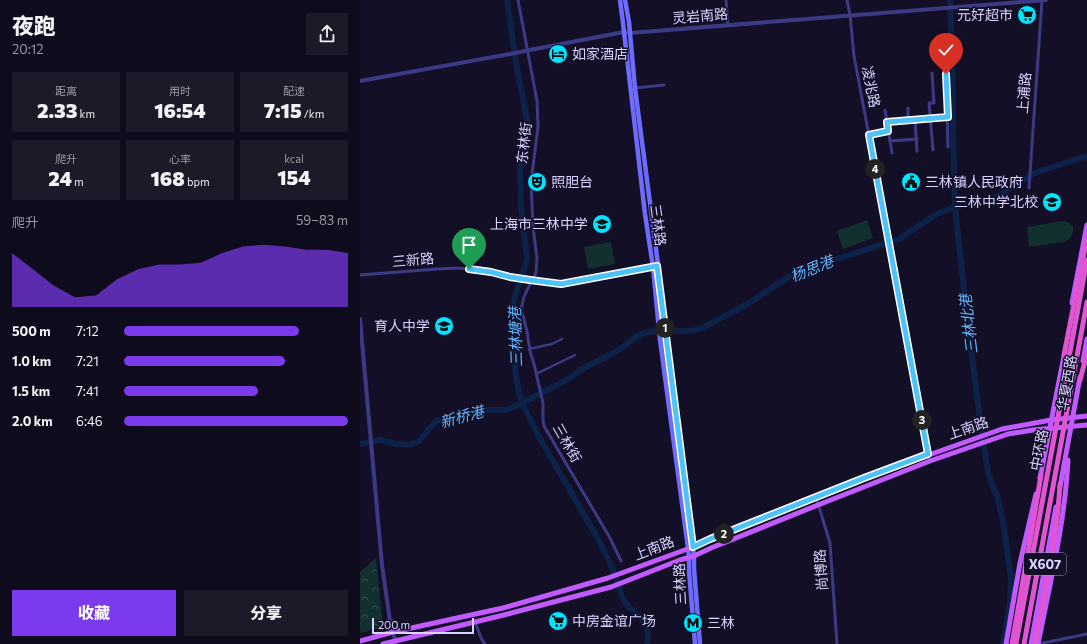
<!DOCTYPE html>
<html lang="zh">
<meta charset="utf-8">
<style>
body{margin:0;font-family:Commissioner,"Noto Sans SC",sans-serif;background:#1c1929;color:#f1f3f6;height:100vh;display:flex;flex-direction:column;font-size:15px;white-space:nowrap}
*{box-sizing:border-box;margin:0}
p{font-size:13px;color:#9b9ba3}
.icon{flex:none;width:22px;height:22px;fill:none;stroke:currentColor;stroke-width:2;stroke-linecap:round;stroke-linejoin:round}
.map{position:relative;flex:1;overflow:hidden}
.side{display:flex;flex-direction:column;background:#0e0b1c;width:360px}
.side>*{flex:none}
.scale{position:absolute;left:12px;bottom:10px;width:102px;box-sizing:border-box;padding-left:4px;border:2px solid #d9d4ff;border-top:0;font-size:11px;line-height:14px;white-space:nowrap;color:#d9d4ff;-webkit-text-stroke:3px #130f26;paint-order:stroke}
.pin{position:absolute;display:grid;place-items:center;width:34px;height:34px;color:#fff;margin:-41px -17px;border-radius:50% 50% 50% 0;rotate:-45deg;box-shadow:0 0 4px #0007}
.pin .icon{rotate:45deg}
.km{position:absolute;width:20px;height:20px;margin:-10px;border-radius:50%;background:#222;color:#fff;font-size:11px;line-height:20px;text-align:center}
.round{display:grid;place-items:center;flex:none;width:42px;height:42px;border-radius:0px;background:#1c1929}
.summary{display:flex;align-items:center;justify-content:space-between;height:68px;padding:0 12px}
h1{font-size:22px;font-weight:800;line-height:30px}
.stats{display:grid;grid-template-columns:repeat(3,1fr);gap:6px;height:68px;padding:4px 12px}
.stats div{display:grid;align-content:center;border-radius:0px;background:#1c1929;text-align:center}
.stats b{font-size:20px;font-weight:800}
.stats small{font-size:11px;font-weight:400}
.stats p{font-size:11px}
.chart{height:112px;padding:8px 12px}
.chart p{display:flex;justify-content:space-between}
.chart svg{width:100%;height:72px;margin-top:4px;fill:#7c3aed;opacity:.7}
.action{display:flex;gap:8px;margin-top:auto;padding:8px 12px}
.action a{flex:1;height:46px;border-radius:0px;background:#7c3aed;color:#fff;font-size:16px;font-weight:800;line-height:46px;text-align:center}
.action a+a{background:#1c1929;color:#f1f3f6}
ul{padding:0 12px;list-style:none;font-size:13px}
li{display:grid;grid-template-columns:64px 48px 1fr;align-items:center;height:30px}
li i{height:10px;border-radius:5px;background:#7c3aed}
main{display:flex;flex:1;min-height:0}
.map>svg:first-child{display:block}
.grass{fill:#12302f}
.park{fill:url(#park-crowns)}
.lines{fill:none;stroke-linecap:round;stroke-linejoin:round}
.river{stroke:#0c2248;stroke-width:6}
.pedestrian{stroke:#3d3a85;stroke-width:2.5}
.minor{stroke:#3d3a85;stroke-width:3}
.tertiary{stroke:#3d3a85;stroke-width:4}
.secondary{stroke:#6f6bff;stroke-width:4.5}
.primary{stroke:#c25bff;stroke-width:5}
.trunk{stroke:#e055d1;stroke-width:5}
.tertiary-bridge{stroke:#3d3a85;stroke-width:4}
.trunk-bridge{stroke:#e055d1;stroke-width:5}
.route-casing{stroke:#fff;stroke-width:8}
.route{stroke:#4fc3f7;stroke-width:5}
.labels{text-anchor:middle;stroke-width:3;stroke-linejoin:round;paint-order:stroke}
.shield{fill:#130f26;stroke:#9e99be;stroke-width:1}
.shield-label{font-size:13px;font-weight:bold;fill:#d9d4ff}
.poi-label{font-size:14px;fill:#d9d4ff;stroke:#130f26;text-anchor:start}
.street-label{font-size:14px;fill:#d9d4ff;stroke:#130f26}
.water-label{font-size:15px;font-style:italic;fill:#62b6ff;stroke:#130f26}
</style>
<main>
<section class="side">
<div class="summary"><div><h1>夜跑</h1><p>20:12</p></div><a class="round"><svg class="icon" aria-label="share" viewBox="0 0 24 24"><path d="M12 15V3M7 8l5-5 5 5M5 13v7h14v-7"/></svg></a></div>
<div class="stats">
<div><p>距离</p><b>2.33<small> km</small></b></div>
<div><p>用时</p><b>16:54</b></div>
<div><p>配速</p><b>7:15<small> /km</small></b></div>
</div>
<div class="stats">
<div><p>爬升</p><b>24<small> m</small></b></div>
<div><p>心率</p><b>168<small> bpm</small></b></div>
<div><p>kcal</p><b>154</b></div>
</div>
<div class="chart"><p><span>爬升</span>59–83 m</p>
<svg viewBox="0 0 160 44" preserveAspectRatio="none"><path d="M0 44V11L10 21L20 31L30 38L40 37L50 27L60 21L70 18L80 18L90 17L100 11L110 7L120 6L130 7L140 9L150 9L160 11V44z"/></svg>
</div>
<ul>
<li><b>500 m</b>7:12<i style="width:78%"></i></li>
<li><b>1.0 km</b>7:21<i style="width:72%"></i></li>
<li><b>1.5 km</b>7:41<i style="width:60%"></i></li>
<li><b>2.0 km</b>6:46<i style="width:100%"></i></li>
</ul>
<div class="action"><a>收藏</a><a>分享</a></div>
</section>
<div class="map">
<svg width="727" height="644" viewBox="0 0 727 644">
<defs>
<pattern id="park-crowns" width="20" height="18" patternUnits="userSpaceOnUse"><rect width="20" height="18" fill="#12302f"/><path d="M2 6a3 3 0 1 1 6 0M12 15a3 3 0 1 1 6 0" fill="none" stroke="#344d4e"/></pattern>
</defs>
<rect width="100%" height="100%" fill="#130f26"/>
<!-- grass -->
<g class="grass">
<polygon points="507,220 513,238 483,249 477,231"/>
<polygon points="703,221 709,223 713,227 713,232 710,239 704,242 669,247 667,227"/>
<polygon points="251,242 255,264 228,269 224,247"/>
</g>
<!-- park -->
<polygon class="park" points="16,558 23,627 0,633 0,572"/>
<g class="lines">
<!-- river -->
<g class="river">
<polyline points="147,0 156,63 167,120 167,128 161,154 160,164 161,206 167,259 165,267 157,289 153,305 153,318 156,335 155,370 158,388 162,403 179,437 236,535 250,563 258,584 262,597 267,605 282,619 287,626 288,635 287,644"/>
<polyline points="590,0 593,88 593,131 595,207 604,290 620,420 628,473 638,499 644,528 651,579 650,603 643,644"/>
<polyline points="0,444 19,440 36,444 49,445 59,441 76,421 127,410 146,410 162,403 199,384 211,377 222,369 257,351 276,337 284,333 295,331 329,331 339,329 350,324 389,303 427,278 439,271 539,239 575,215 595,207 625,202 639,196 656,184 677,172 727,156"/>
</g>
<!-- pedestrian -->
<g class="pedestrian">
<polyline points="169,349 192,344 202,339"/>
<polyline points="176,374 215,355"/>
</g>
<!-- minor -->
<g class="minor">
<polyline points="158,0 177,101 178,127 171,182 173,227 177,258 176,272 174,278 169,286 164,297 161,309 167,331 170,351 174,364 183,403 183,420 184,426 250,538 261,561"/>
<polyline points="366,0 368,25"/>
<polyline points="487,0 490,15 494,56 570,461"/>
<polyline points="572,73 574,103 569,103 573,150"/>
<polyline points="586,74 588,147"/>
<polyline points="275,88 304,85"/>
<polyline points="548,108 548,121"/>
<polyline points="525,110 532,153"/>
<polyline points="555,120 557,151"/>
<polyline points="527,122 588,117"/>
<polyline points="509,135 529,131"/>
<polyline points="530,141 557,139"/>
<polyline points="669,188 682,0"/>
<polyline points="0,275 77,269 98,268 131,272 150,277 201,284 293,267"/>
<polyline points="456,497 470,543 477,644"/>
<polyline points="115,622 122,640 125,644"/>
<polyline points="678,644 727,634"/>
</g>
<!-- tertiary -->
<g class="tertiary">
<polyline points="175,49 264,32 270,33 686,0"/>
<polyline points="0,81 150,54"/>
<polyline points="0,319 22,565 30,621 36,644"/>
</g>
<!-- secondary -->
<g class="secondary">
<polyline points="260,0 263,23 285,214 293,267 300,340 328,548 329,558 329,571 335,644"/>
<polyline points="265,0 269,22 275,88 299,272 306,339 334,556 334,569 340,644"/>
</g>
<!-- primary -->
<g class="primary">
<polyline points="712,303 727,225"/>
<polyline points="723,361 727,339"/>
<polyline points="680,478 705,351"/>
<polyline points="700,487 720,377"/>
<polyline points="0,641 33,632 143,608 248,578 333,547 350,539 504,478 642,429 691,420 727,416"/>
<polyline points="23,644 144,615 251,587 320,560 334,556 351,548 458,505 570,461 648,434 673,430 727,425"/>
<polyline points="646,644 660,563 676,494"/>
<polyline points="671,644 696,507"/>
<path d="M 678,644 C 690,583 705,522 708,460"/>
</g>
<!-- trunk -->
<g class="trunk">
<polyline points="704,355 727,238"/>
<polyline points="720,380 727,354"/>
<polyline points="652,644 672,529 681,475"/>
<path d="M 675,644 C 685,591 697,538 700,484"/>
</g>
<!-- tertiary-bridge -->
<polyline class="tertiary-bridge" points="150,54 175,49"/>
<!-- trunk-bridge -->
<g class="trunk-bridge">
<polyline points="656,644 727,260"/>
<polyline points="664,644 727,302"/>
</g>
</g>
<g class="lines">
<defs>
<polyline id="route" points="109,269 131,272 150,277 170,280 201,284 297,266 333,547 350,539 504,478 568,454 509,135 528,131 527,122 588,117 586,74"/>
</defs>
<!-- route casing -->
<use href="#route" class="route-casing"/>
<!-- route -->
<use href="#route" class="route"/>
</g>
<!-- icons -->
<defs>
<symbol id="supermarket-disc" viewBox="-11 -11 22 22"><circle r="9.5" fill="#00e5ff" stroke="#130f26"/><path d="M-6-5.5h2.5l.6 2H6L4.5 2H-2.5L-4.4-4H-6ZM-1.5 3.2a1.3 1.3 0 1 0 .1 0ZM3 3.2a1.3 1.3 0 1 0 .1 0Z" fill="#111"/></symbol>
<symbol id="hotel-disc" viewBox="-11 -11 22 22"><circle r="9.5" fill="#00e5ff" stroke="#130f26"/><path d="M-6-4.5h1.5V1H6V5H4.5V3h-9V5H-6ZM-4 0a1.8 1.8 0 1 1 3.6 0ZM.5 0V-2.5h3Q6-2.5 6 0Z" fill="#111"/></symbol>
<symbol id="theatre-disc" viewBox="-11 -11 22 22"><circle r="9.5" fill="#00e5ff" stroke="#130f26"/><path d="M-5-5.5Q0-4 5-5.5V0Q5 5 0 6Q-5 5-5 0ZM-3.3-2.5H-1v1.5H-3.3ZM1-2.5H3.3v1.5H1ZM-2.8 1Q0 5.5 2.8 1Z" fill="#111"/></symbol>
<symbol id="civic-disc" viewBox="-11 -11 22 22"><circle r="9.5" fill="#00e5ff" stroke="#130f26"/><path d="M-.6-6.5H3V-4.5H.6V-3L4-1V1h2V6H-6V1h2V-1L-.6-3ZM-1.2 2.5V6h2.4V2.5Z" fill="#111"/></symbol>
<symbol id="school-disc" viewBox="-11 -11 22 22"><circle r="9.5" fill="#00e5ff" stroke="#130f26"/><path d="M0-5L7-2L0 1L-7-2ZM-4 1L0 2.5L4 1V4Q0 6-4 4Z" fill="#111"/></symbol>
<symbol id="metro-disc" viewBox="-11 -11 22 22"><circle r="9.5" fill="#00e5ff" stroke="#130f26"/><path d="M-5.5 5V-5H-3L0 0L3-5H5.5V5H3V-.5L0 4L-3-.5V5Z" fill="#111"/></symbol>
</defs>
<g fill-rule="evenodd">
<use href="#supermarket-disc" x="656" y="4" width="22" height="22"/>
<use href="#hotel-disc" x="187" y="43" width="22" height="22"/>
<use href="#theatre-disc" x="166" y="171" width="22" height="22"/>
<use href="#civic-disc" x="540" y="171" width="22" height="22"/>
<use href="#school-disc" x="681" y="191" width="22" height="22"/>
<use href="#school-disc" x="231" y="213" width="22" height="22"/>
<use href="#school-disc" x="73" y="315" width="22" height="22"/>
<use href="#supermarket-disc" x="187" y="610" width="22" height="22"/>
<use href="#metro-disc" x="322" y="612" width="22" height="22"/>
</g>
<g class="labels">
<!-- shield labels -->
<rect class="shield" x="664" y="553" width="42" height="22" rx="3"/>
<g class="shield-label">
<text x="685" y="569">X607</text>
</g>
<!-- poi labels -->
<g class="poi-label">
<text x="653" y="20" text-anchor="end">元好超市</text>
<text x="212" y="59">如家酒店</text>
<text x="191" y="187">照胆台</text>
<text x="565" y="187">三林镇人民政府</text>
<text x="678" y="207" text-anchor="end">三林中学北校</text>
<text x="228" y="229" text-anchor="end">上海市三林中学</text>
<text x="70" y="331" text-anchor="end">育人中学</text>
<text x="212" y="626">中房金谊广场</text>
<text x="347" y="628">三林</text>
</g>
<!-- street labels -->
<g class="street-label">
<text transform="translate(340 16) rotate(-5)" y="5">灵岩南路</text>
<text transform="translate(511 87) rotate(79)" y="5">凌兆路</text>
<text transform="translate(664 93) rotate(-85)" y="5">上浦路</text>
<text transform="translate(164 143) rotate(-83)" y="5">东林街</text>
<text transform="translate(298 225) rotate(82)" y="5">三林路</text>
<text transform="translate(53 260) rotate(-5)" y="5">三新路</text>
<text transform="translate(707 383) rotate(-80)" y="5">华夏西路</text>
<text transform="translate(608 428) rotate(-19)" y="5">上南路</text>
<text transform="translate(207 443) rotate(60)" y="5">三林街</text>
<text transform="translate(679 450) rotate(-79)" y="5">中环路</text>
<text transform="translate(294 548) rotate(-21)" y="5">上南路</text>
<text transform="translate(461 570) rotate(-94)" y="5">尚博路</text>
<text transform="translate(320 584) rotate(-93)" y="5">三林路</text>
</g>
<!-- water labels -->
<g class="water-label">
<text transform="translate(452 269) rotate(-22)" y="5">杨思港</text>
<text transform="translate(609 324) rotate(-97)" y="5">三林北港</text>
<text transform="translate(156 337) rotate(-92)" y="5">三林塘港</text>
<text transform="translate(102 417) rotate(-15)" y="5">新桥港</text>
</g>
</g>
</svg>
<div class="scale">200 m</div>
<div class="pin" style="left:109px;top:269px;background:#1e9e55"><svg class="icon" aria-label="arrive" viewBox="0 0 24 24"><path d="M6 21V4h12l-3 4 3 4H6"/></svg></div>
<div class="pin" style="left:586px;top:74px;background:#d93025"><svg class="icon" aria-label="check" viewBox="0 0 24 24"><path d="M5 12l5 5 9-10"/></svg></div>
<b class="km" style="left:305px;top:328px">1</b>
<b class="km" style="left:364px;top:534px">2</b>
<b class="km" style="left:562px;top:420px">3</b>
<b class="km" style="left:515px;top:169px">4</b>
</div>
</main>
